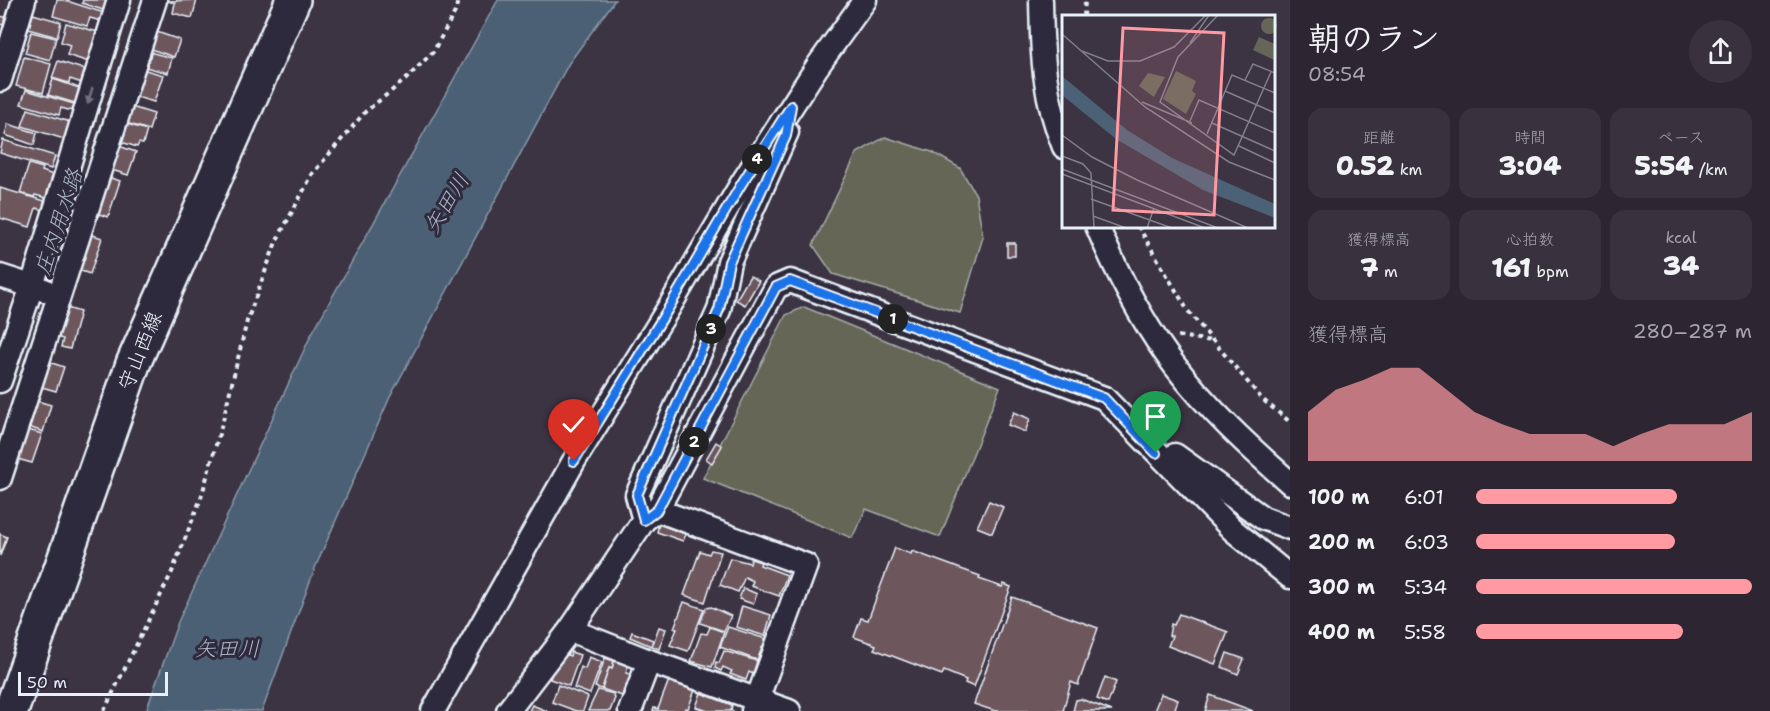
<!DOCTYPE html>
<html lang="ja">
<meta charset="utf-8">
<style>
body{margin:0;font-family:"Shantell Sans","Klee One",sans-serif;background:#39323e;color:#f1f3f6;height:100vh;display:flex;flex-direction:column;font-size:22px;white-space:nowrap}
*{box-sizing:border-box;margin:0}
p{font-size:20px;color:#a7a5ac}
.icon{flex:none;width:33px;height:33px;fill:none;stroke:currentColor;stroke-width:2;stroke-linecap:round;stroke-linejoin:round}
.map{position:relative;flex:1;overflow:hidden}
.panel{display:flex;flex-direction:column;background:#2d2632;width:480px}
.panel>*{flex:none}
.scale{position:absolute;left:18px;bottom:15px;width:150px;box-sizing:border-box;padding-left:6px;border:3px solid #e8f1f8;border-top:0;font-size:16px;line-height:21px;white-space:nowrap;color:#e8f1f8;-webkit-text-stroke:4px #2f2a3d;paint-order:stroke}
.pin{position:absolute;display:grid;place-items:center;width:51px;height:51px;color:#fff;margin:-62px -26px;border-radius:50% 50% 50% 0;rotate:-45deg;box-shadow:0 0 6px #0007}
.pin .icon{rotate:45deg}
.km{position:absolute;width:30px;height:30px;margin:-15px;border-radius:50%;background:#222;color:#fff;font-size:16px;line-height:30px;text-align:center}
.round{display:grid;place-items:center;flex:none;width:63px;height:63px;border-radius:32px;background:#39323e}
.overview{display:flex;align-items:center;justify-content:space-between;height:102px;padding:0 18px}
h1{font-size:33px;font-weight:800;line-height:45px}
.metrics{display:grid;grid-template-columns:repeat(3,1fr);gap:9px;height:102px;padding:6px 18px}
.metrics div{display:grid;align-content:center;border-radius:15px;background:#39323e;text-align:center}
.metrics b{font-size:26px;font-weight:800}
.metrics small{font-size:16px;font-weight:400}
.metrics p{font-size:16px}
.chart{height:168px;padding:12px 18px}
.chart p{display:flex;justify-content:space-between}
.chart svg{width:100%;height:108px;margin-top:6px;fill:#ff9aa2;opacity:.7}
ul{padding:0 18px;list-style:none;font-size:20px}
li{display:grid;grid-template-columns:96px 72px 1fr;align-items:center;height:45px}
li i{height:15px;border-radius:8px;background:#ff9aa2}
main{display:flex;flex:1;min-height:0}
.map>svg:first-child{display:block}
.green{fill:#656657;stroke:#a6aca8;stroke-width:1.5}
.water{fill:#4b6175;stroke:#8a9ba9;stroke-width:1.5}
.building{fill:#6e575d;stroke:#e8f1f8;stroke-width:1.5}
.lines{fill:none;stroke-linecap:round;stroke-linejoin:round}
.minor-casing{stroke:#e8f1f8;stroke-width:27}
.secondary-casing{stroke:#e8f1f8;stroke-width:38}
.path{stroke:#e8f1f8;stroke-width:4;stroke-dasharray:4.5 4.5;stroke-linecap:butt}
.minor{stroke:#2f2a3d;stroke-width:22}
.secondary{stroke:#2f2a3d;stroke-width:33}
.oneway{fill:#70707e}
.route-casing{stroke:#fff;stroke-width:12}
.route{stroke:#1a73e8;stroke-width:8}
.labels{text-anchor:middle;stroke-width:6;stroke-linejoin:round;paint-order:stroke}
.street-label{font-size:21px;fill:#e8f1f8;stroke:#2f2a3d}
.water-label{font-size:22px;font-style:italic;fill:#a9b7c4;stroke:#2f2a3d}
.inset-road{fill:none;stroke:#817f8b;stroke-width:1.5}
.view{fill:#ff9aa2;fill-opacity:0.15;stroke:#ff9aa2;stroke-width:3}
.inset-edge{fill:none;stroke:#e8f1f8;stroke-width:3}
</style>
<main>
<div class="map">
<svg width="1290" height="711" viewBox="0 0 1290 711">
<rect width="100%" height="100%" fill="#3c3343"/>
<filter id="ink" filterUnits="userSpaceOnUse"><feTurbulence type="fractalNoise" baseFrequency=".0167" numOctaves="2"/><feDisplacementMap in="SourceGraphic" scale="12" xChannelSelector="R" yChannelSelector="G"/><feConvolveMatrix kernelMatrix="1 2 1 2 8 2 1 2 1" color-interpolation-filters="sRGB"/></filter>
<g filter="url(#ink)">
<!-- green -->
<g class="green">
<polygon points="885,137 932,152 960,168 976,195 983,237 960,313 833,274 813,245 857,153"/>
<polygon points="804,307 1000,387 940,537 866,509 852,538 703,478 786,315"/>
</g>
<!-- water -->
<polygon class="water" points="498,0 615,0 569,63 390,397 315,568 262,711 146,711 178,622 311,335"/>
<!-- building -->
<g class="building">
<polygon points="57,0 64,0 104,13 101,21 90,18 87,26 53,16"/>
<polygon points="83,0 106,0 103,10 82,3"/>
<polygon points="197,0 192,18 173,13 175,3 167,1"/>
<polygon points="33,14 61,22 57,37 28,29"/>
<polygon points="0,16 9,18 7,26 0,24"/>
<polygon points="66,23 98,32 89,62 67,55 70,45 61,42"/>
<polygon points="154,31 180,40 174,57 148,48"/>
<polygon points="31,32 56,38 50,60 25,53"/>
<polygon points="142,50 172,58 168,73 138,65"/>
<polygon points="24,57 51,64 43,93 16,86"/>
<polygon points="58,61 86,70 82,83 70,79 69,83 52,78"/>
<polygon points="142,69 163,75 154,102 133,96"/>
<polygon points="53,79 79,88 75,103 48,95"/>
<polygon points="26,90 74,104 72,111 61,108 59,115 21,104"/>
<polygon points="125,105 154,114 149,130 120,121"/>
<polygon points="28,109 70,122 64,139 22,126"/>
<polygon points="120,122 147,130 143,144 139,143 137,147 115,140"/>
<polygon points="8,124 37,133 34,145 5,135"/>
<polygon points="3,140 55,156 51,169 0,153"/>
<polygon points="113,144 136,152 128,175 105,168"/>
<polygon points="29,164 43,168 42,171 53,175 46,198 35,195 34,197 20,193"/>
<polygon points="105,176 120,181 108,217 93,212"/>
<polygon points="0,188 45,201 43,210 36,208 30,227 0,218"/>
<polygon points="87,233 102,238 90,274 75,269"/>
<rect x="1007" y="243" width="8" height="13"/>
<polygon points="750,276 759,281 745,305 736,300"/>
<polygon points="64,307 80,312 70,349 61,347 63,339 56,337"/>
<polygon points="46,361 64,367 56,391 38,386"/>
<polygon points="34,400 51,405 43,432 26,426"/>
<polygon points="1014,412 1030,419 1025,432 1008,425"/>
<polygon points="25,429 42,434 32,463 17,459"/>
<polygon points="716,442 722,446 712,463 706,459"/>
<polygon points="989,501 1003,507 992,533 977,527"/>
<polygon points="659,524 686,534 683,541 657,532"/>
<polygon points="0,534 7,537 0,556"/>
<polygon points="895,548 911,554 912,551 980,576 979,579 1002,587 1004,584 1011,587 974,687 965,683 966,680 944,671 942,675 874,649 876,645 854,637 861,618 868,620"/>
<polygon points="711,550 721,552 705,602 684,595 700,551 709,554"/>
<polygon points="730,558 750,563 751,559 761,562 760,565 787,575 779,596 751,586 753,581 745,577 738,592 720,585"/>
<polygon points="743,588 757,594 753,604 739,599"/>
<polygon points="1012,597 1098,628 1078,685 1071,682 1063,711 995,711 974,704"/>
<polygon points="684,602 704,609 688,651 670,645 677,629 674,628"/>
<polygon points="742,606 771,615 765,636 736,627"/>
<polygon points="711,607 731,616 724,631 700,623 706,608"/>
<polygon points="1179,614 1228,632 1215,664 1168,646 1172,636 1169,636 1171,624 1174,625"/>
<polygon points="659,627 666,629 659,649 652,646"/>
<polygon points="710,627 724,632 712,667 691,661 701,633 707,634"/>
<polygon points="728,627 766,639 757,660 720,647"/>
<polygon points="632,632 653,640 651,646 630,637"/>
<polygon points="724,651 757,661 753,674 749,672 746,680 730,674 732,671 723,667 721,671 715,668 716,662 719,663"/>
<polygon points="571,652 580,655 569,686 550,679 558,656 562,653 570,656"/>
<polygon points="1227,653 1244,659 1238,674 1222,667"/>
<polygon points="589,657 602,662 590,694 574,688 581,667 585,669"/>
<polygon points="605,658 614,661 612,669 609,668 602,689 595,687"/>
<polygon points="614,661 628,666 626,673 632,675 626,690 624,689 622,696 602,689 609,668 612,669"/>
<polygon points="1105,677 1116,682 1108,703 1097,699"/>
<polygon points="669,680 695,690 688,709 686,708 684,711 653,711 654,708 658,709"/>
<polygon points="558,685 588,697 583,711 576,711 552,702"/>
<polygon points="598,690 614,694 613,697 615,698 610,711 588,711"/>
<polygon points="701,693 732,705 731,710 734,711 708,711 696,707"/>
<polygon points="1161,694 1178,700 1174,711 1154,711"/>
<polygon points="1210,695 1253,711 1205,711"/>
<polygon points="1081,699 1112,711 1073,711 1076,700"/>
<polygon points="532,705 547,711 529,711"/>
</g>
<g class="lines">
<defs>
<g id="minor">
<path d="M 1041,0 C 1042,55 1043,95 1064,147"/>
<polyline points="0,80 24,0"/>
<path d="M 1097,226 C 1118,275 1142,323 1175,366 C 1208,409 1249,447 1290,483"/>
<polyline points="0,276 44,290"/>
<polyline points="0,381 32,286 119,0"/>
<polyline points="1175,455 1263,518 1290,528"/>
<polyline points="0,478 155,0"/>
<polyline points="657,510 806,565 753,711"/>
<polyline points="644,520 637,495 719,310 729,262 787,132"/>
<polyline points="570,630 649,661 789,711"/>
<polyline points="433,711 574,461 668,309 742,183 817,67 865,0"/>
<polyline points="508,711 570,630 644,520 657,510 776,287 790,281 1104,398 1233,530 1290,577"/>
<polyline points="630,711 649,661"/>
</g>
<polyline id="secondary" points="11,711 133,364 293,0"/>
</defs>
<!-- minor casing -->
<use href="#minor" class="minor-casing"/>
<!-- secondary casing -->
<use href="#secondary" class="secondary-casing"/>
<!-- path -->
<g class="path">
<polyline points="1084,16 1085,0"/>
<polyline points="1138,226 1188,311 1262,399 1290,422"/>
<polyline points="1178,336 1212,341"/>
<polyline points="104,711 172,572 201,498 223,420 247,321 276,242 313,173 365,112 405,80 433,52 455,12 458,0"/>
</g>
<!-- minor -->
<use href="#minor" class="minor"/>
<!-- secondary -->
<use href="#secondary" class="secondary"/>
</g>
<!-- one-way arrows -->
<defs><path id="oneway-solid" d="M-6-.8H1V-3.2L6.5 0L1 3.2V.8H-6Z" transform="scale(1.5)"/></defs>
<use class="oneway" href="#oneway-solid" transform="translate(90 96) rotate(107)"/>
</g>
<g class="lines" filter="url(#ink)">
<defs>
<polyline id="route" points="574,461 668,309 742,183 791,106 786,136 729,262 719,310 637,495 644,520 657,510 776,287 790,281 1104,398 1156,453"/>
</defs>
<!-- route casing -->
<use href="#route" class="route-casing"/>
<!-- route -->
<use href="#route" class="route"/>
</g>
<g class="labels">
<!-- street labels -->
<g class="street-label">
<text transform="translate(140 351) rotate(-68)" y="7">守山西線</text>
</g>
<!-- water labels -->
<g class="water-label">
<text transform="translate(446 203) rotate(-59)" y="8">矢田川</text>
<text transform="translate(58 222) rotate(-72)" y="8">庄内用水路</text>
<text x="227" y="656">矢田川</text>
</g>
</g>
<!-- overview -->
<g transform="translate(1062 15)">
<rect width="213" height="213" fill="#3c3343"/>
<path d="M199 11a8 8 0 1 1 16 0a8 8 0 1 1-16 0ZM 197,22 L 213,29 L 212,45 L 191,35 ZM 114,56 L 134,66 L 130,76 L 134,79 L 124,99 L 101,84 ZM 86,58 L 103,62 L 92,82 L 77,71 Z" fill="#656657"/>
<path d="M 0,61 L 65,115 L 110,143 L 213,189 L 213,203 L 141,175 L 54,124 L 0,80 Z" fill="#4b6175"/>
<path class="inset-road" d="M 156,0 L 116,42 L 98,87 L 172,140 L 209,57M 0,19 L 83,92 L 167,147 L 213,165M 128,28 L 147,0M 20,36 L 46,46 L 78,46 L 112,32 L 144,0M 183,65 L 191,49 L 213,58M 163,76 L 213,98M 80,87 L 130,108M 128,106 L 137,85 L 213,118M 150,108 L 213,136M 145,119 L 170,60 L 213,78M 0,120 L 30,142 L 75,165 L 186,213M 177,131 L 213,148M 0,141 L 21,149 L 29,158 L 32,213M 0,154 L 156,213M 0,159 L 143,213M 29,184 L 110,213M 31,201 L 64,213M 85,213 L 92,193"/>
<path class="view" d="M 61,13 L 162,18 L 152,200 L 51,195 Z"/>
<rect width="213" height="213" class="inset-edge"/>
</g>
</svg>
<div class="scale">50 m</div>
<div class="pin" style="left:1156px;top:453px;background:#1e9e55"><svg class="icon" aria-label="arrive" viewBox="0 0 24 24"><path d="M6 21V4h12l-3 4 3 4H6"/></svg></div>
<div class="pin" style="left:574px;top:461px;background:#d93025"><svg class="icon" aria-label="check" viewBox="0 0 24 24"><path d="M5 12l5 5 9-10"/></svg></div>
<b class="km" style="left:893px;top:319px">1</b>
<b class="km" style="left:694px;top:442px">2</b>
<b class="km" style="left:711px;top:329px">3</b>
<b class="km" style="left:757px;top:159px">4</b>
</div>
<section class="panel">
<div class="overview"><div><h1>朝のラン</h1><p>08:54</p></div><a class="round"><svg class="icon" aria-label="share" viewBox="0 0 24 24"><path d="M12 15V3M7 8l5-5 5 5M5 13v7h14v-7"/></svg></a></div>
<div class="metrics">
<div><p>距離</p><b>0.52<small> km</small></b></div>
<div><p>時間</p><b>3:04</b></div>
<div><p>ペース</p><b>5:54<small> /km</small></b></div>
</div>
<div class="metrics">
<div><p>獲得標高</p><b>7<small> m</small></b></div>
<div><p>心拍数</p><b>161<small> bpm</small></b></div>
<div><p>kcal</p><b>34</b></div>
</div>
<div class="chart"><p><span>獲得標高</span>280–287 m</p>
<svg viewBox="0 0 160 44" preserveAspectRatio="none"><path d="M0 44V24L10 15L20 11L30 6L40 6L50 15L60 24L70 29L80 33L90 33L100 33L110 38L120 33L130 29L140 29L150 29L160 24V44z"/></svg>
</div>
<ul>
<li><b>100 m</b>6:01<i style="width:73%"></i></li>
<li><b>200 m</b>6:03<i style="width:72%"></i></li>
<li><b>300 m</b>5:34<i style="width:100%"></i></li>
<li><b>400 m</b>5:58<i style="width:75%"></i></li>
</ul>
</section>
</main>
